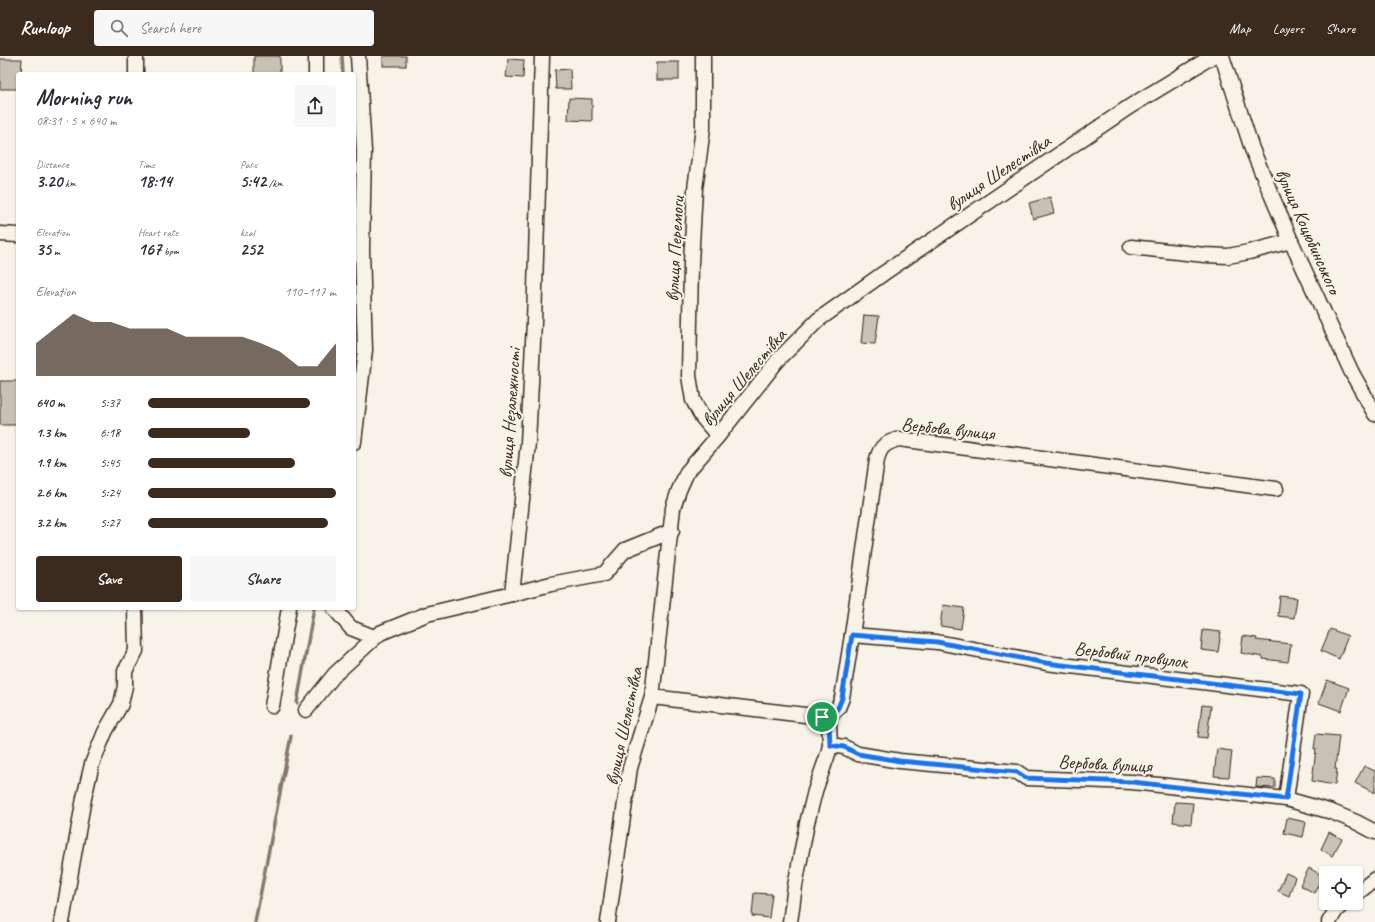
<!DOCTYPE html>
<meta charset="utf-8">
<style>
body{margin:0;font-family:Caveat,sans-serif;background:#f7f7f7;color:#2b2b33;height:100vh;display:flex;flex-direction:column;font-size:15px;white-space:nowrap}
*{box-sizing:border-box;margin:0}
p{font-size:13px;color:#7c7c81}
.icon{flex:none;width:22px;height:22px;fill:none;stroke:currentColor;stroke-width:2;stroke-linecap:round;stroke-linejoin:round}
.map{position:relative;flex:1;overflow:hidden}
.sheet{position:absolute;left:16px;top:16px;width:340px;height:538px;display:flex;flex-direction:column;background:#fff;border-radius:4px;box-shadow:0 1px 3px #0004}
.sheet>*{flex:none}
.buttons{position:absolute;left:1319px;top:810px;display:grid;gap:8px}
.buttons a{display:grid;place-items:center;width:44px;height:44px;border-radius:4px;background:#fff;box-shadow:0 1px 3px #0004;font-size:20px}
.pin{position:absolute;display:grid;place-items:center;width:34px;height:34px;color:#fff;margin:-17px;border:2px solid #fff;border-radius:50%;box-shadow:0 1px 4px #0007}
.round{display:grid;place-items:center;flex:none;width:42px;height:42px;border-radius:4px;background:#f7f7f7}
.summary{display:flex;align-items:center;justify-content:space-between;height:68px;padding:0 20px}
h1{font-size:22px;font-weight:700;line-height:30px}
.figures{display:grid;grid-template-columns:repeat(3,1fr);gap:6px;height:68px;padding:4px 20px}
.figures div{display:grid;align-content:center}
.figures b{font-size:17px;font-weight:700}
.figures small{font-size:11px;font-weight:400}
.figures p{font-size:11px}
.chart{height:112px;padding:8px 20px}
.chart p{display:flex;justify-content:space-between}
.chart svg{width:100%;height:72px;margin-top:4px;fill:#3b2a1e;opacity:.7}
.primary-button{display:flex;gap:8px;margin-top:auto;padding:8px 20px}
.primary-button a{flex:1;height:46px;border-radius:4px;background:#3b2a1e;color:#fff;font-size:16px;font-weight:700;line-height:46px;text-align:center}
.primary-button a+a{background:#f7f7f7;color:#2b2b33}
ul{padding:0 20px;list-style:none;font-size:13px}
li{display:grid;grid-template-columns:64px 48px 1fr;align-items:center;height:30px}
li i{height:10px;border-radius:5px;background:#3b2a1e}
header{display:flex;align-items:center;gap:24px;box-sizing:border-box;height:56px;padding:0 20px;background:#3b2a1e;color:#fff}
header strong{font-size:19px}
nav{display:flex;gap:22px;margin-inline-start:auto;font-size:14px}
.search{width:280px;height:36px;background:#f7f7f7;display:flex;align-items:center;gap:10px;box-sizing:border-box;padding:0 14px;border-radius:4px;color:#7c7c81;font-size:15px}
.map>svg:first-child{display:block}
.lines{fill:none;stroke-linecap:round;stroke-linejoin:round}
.stream{stroke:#84786c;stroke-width:3.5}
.building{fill:#c8c1b6;stroke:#3b2a1e}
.minor-casing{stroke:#3b2a1e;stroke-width:17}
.minor{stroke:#f7f3e8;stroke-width:14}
.route-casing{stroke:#fff;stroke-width:8}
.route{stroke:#1a73e8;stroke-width:5}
.labels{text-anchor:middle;stroke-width:4;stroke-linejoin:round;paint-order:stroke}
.street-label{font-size:19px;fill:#3b2a1e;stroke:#f7f3e8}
</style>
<header>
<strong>Runloop</strong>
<div class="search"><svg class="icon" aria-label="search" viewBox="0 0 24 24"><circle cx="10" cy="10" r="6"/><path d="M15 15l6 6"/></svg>Search here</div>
<nav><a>Map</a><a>Layers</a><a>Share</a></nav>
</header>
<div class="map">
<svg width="1375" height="866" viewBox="0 0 1375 866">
<rect width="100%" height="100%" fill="#f7f3e8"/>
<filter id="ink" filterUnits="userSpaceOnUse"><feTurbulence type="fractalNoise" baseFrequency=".025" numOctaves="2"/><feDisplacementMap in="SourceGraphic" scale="8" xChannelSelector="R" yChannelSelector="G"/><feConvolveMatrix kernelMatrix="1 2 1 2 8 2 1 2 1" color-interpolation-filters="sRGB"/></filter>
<g filter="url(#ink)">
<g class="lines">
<!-- stream -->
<g class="stream">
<polyline points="342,0 343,18"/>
<polyline points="297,647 314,552"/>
<polyline points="255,866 291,680"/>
</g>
</g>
<!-- building -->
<g class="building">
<rect x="254" y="0" width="26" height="18"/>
<rect x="383" y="0" width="23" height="10"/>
<polygon points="0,3 22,3 21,18 18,18 18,33 0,33"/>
<polygon points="508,3 524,4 523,22 506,21"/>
<rect x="657" y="6" width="22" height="18"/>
<polygon points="570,13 571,33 556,33 555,14"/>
<polygon points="569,42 592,43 592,65 568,64"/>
<polygon points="1050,141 1054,157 1033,163 1029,147"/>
<polygon points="864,259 879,260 875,288 861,287"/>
<rect x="0" y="325" width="18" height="44"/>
<polygon points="1280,540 1297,542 1294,562 1278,560"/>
<polygon points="943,549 964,552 961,573 940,570"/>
<polygon points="1330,573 1348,580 1339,603 1321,595"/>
<polygon points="1203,574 1221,576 1218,596 1201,594"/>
<polygon points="1243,580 1257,582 1256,584 1291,588 1288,606 1263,603 1263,601 1241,597"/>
<polygon points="1327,624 1349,632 1341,655 1319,647"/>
<polygon points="1202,649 1211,650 1207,682 1198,681"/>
<polygon points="1316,678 1339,680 1335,713 1337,713 1335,729 1312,725 1316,693 1314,693"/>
<polygon points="1217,693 1232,695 1229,721 1214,720"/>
<polygon points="1364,710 1375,715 1375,737 1355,727"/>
<polygon points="1257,722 1275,723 1275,732 1256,731"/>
<polygon points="1175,746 1193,747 1191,768 1173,766"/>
<polygon points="1287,762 1306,766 1303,781 1284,777"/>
<polygon points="1329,776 1342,783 1332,800 1321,793"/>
<polygon points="1309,812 1323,820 1314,837 1300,829"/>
<polygon points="1286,817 1295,821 1289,840 1278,835"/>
<polygon points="754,837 772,838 769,862 752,860"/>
</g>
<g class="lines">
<defs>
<g id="minor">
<polyline points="542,0 534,266 528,387 512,538 551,528 604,518 625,494 672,475"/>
<polyline points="703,0 703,72 695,133 691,207 689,320 693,344 702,361 718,380"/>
<polyline points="1222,0 1252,93 1291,185 1352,317 1375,358"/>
<polyline points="136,18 136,0"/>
<polyline points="316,18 316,0"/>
<polyline points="0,178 18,179"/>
<polyline points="1131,191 1205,199 1228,200 1249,196 1291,185"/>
<polyline points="354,386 365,294 362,193 364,95 358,0"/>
<polyline points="334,552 351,572 374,581"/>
<polyline points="852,579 937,586 1046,607 1301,638 1286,743"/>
<polyline points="652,641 822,661"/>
<polyline points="272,650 289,552"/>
<polyline points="306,654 335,618 380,577 427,558 512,538"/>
<polyline points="830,689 844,691 858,698 900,705 1017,716 1026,722 1132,726 1286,743 1332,756 1356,766 1375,776"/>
<polyline points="1356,838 1375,823"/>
<polyline points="62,866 84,742 92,708 105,676 121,648 125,630 125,615 136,595 135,552"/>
<polyline points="608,866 630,712 652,641 673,452 679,434 687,416 718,380 778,304 818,264 884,217 1129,51 1213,0"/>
<path d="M 790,866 L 795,830 L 807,767 L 815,735 L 828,698 L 830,689 L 829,667 L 822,661 L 832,658 L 838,652 L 842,642 L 852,579 L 877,403 C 881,389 886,387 899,383 L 1276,433"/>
<polyline points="1329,866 1336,854 1344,847"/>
</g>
</defs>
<!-- minor casing -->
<use href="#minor" class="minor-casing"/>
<!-- minor -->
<use href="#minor" class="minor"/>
</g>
</g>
<g class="lines" filter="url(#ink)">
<defs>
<polygon id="route" points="852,579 937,586 1046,607 1301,638 1286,743 1132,726 1026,722 1017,716 900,705 858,698 844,691 830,689 829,667 822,661 832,658 838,652 842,642"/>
</defs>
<!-- route casing -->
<use href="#route" class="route-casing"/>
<!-- route -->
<use href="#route" class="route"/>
</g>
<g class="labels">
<!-- street labels -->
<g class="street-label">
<text transform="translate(998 116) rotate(-34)" y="7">вулиця Шелестівка</text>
<text transform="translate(1309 175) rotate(66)" y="7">вулиця Коцюбинського</text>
<text transform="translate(674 193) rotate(-87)" y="7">вулиця Перемоги</text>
<text transform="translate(743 321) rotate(-50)" y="7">вулиця Шелестівка</text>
<text transform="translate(509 357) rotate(-86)" y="7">вулиця Незалежності</text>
<text transform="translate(948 372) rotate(6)" y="7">Вербова вулиця</text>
<text transform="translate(1131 598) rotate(7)" y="7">Вербовий провулок</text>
<text transform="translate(623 670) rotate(-78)" y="7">вулиця Шелестівка</text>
<text transform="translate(1105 707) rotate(3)" y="7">Вербова вулиця</text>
</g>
</g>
</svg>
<div class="buttons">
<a><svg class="icon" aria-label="locate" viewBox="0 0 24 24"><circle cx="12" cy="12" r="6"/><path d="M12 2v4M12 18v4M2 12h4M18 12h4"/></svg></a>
</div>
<div class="pin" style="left:822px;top:661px;background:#1e9e55"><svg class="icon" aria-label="arrive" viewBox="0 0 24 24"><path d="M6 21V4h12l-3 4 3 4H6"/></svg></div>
<section class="sheet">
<div class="summary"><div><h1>Morning run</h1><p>08:31 · 5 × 640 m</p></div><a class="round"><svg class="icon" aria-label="share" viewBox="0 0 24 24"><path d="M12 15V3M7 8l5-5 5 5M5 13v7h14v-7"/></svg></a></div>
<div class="figures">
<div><p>Distance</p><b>3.20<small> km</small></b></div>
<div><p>Time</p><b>18:14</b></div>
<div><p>Pace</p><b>5:42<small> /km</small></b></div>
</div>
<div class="figures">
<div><p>Elevation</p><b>35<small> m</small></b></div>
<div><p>Heart rate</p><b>167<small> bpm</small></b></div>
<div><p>kcal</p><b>252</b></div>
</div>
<div class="chart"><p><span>Elevation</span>110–117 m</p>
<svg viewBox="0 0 160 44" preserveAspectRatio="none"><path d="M0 44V24L10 15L20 6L30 11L40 11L50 15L60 15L70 15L80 20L90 20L100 20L110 20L120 24L130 29L140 38L150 38L160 24V44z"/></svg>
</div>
<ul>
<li><b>640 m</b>5:37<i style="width:86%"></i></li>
<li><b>1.3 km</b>6:18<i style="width:54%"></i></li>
<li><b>1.9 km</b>5:45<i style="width:78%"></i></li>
<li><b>2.6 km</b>5:24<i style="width:100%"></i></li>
<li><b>3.2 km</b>5:27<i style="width:96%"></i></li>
</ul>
<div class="primary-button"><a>Save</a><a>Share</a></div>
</section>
</div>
